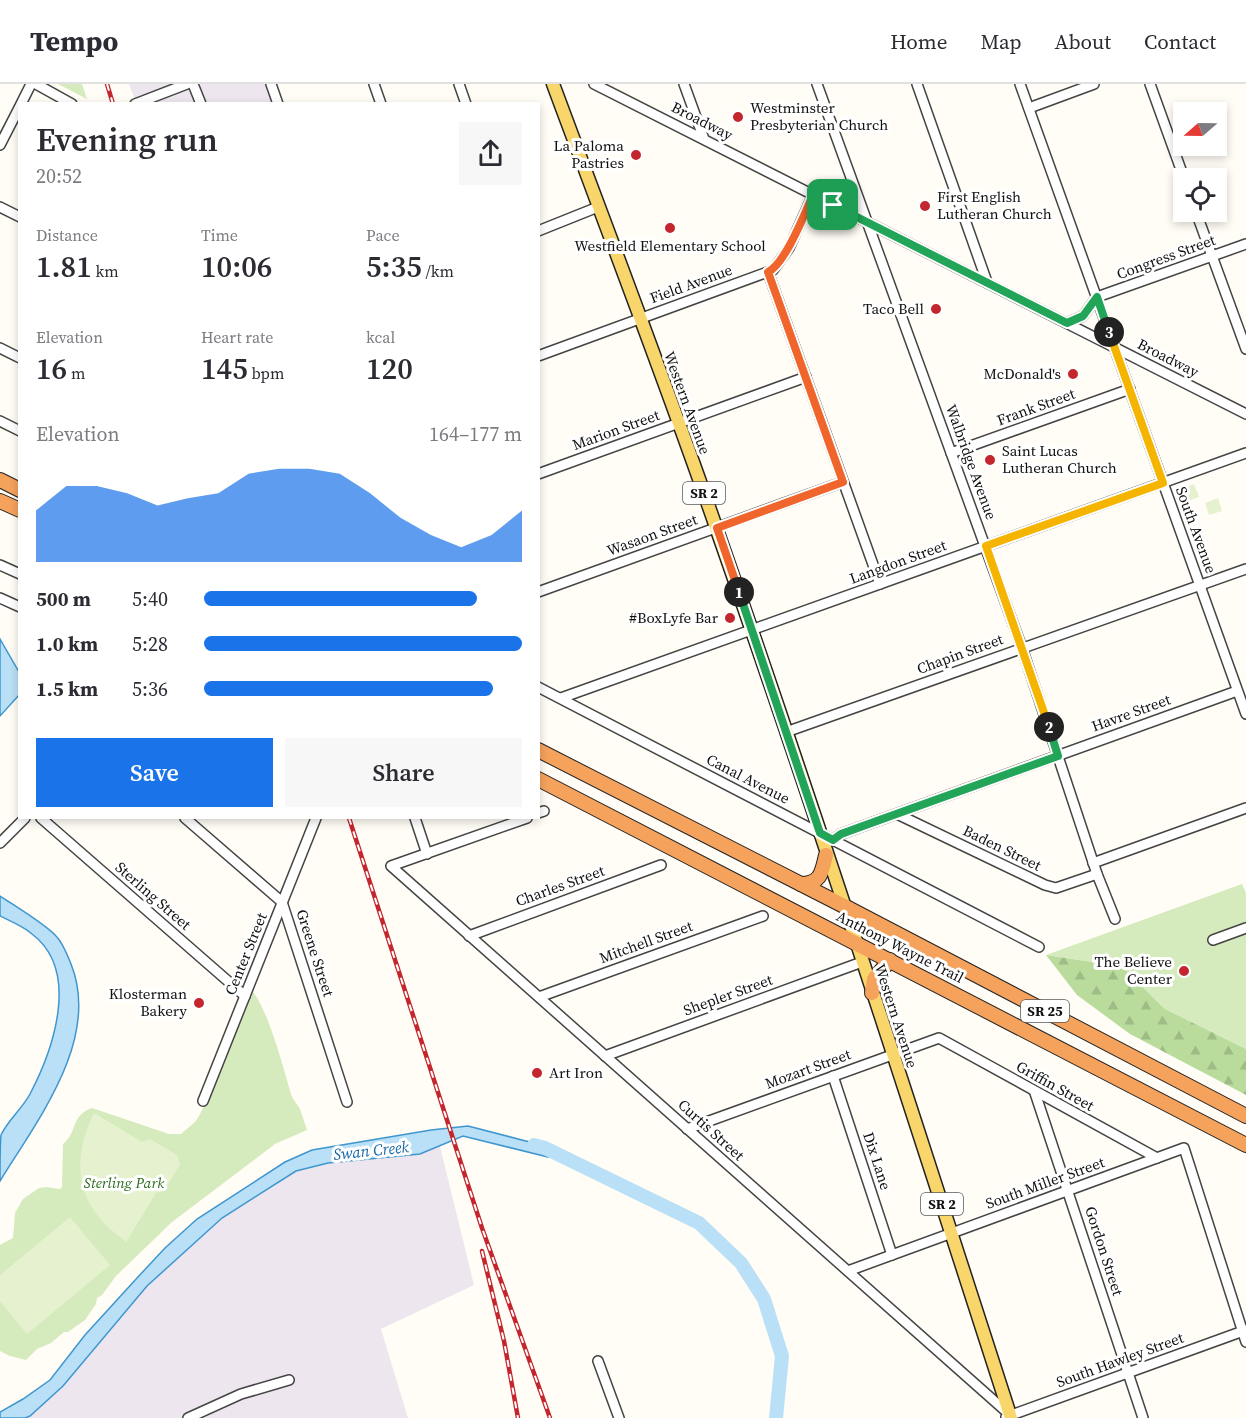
<!DOCTYPE html>
<meta charset="utf-8">
<style>
body{margin:0;font-family:"Source Serif 4",serif;background:#f7f7f7;color:#2b2b33;height:100vh;display:flex;flex-direction:column;font-size:22px;white-space:nowrap}
*{box-sizing:border-box;margin:0}
p{font-size:20px;color:#7c7c81}
.icon{flex:none;width:33px;height:33px;fill:none;stroke:currentColor;stroke-width:2;stroke-linecap:round;stroke-linejoin:round}
.map{position:relative;flex:1;overflow:hidden}
.drawer{position:absolute;left:18px;top:18px;width:522px;height:717px;display:flex;flex-direction:column;background:#fff;border-radius:0px;box-shadow:0 3px 9px #0003}
.drawer>*{flex:none}
.needle{width:39px;rotate:250deg}
.fabs{position:absolute;left:1173px;top:18px;display:grid;gap:12px}
.fabs a{display:grid;place-items:center;width:54px;height:54px;border-radius:0px;background:#fff;box-shadow:0 3px 9px #0003;font-size:30px}
.pin{position:absolute;display:grid;place-items:center;width:51px;height:51px;color:#fff;margin:-26px;border-radius:12px;box-shadow:0 3px 9px #0006}
.km{position:absolute;width:30px;height:30px;margin:-15px;border-radius:50%;background:#222;color:#fff;font-size:16px;line-height:30px;text-align:center}
.round{display:grid;place-items:center;flex:none;width:63px;height:63px;border-radius:0px;background:#f7f7f7}
.summary{display:flex;align-items:center;justify-content:space-between;height:102px;padding:0 18px}
h1{font-size:33px;font-weight:600;line-height:45px}
.figures{display:grid;grid-template-columns:repeat(3,1fr);gap:9px;height:102px;padding:6px 18px}
.figures div{display:grid;align-content:center}
.figures b{font-size:30px;font-weight:600}
.figures small{font-size:16px;font-weight:400}
.figures p{font-size:16px}
.chart{height:168px;padding:12px 18px}
.chart p{display:flex;justify-content:space-between}
.chart svg{width:100%;height:108px;margin-top:6px;fill:#1a73e8;opacity:.7}
.action{display:flex;gap:12px;margin-top:auto;padding:12px 18px}
.action a{flex:1;height:69px;border-radius:0px;background:#1a73e8;color:#fff;font-size:24px;font-weight:600;line-height:69px;text-align:center}
.action a+a{background:#f7f7f7;color:#2b2b33}
ul{padding:0 18px;list-style:none;font-size:20px}
li{display:grid;grid-template-columns:96px 72px 1fr;align-items:center;height:45px}
li i{height:15px;border-radius:8px;background:#1a73e8}
header{display:flex;align-items:center;gap:36px;box-sizing:border-box;height:84px;padding:0 30px;background:#fff;border-bottom:2px solid #e1e1e2}
header strong{font-size:28px}
nav{display:flex;gap:33px;margin-inline-start:auto;font-size:21px}
.map>svg:first-child{display:block}
.industrial{fill:#eee6ef}
.green{fill:#d5ebbd}
.forest{fill:url(#forest-firs)}
.pitch{fill:#e6f2cf}
.water{fill:#b9e0f7;stroke:#3f96cf;stroke-width:1.5}
.lines{fill:none;stroke-linecap:round;stroke-linejoin:round}
.river{stroke:#b9e0f7;stroke-width:14}
.minor-casing{stroke:#444;stroke-width:12}
.major-casing{stroke:#222;stroke-width:15}
.highway-casing{stroke:#222;stroke-width:16}
.minor{stroke:#fff;stroke-width:9}
.major{stroke:#f9d66b;stroke-width:12}
.highway{stroke:#f5a25d;stroke-width:14}
.rail-casing{stroke:#c4262e;stroke-width:4.5}
.rail{stroke:#fff;stroke-width:2;stroke-dasharray:7;stroke-linecap:butt}
.split-1-casing{stroke:#fff;stroke-width:12}
.split-2-casing{stroke:#fff;stroke-width:12}
.split-3-casing{stroke:#fff;stroke-width:12}
.split-4-casing{stroke:#fff;stroke-width:12}
.split-1{stroke:#f0652b;stroke-width:8}
.split-2{stroke:#22a559;stroke-width:8}
.split-3{stroke:#f5b400;stroke-width:8}
.split-4{stroke:#22a559;stroke-width:8}
.poi-dot{fill:#c4262e;stroke:#fff;stroke-width:2}
.labels{text-anchor:middle;stroke-width:6;stroke-linejoin:round;paint-order:stroke}
.shield{fill:#fff;stroke:#585858;stroke-width:1.5}
.shield-label{font-size:14px;font-weight:bold;fill:#111}
.poi-label{font-size:15px;fill:#111;stroke:#fff;text-anchor:end}
.street-label{font-size:15px;fill:#111;stroke:#fff}
.park-label{font-size:15px;font-style:italic;fill:#2f6b1f;stroke:#fff}
.water-label{font-size:16px;font-style:italic;fill:#1768a6;stroke:#fff}
</style>
<header>
<strong>Tempo</strong>
<nav><a>Home</a><a>Map</a><a>About</a><a>Contact</a></nav>
</header>
<div class="map">
<svg width="1246" height="1334" viewBox="0 0 1246 1334">
<defs>
<pattern id="forest-firs" width="22" height="20" patternUnits="userSpaceOnUse" patternTransform="scale(1.5)"><rect width="22" height="20" fill="#b9dc9c"/><path d="M5 1l3.5 6h-7zM16 11l3.5 6h-7z" fill="#9ebc85"/></pattern>
</defs>
<rect width="100%" height="100%" fill="#fffdf5"/>
<!-- industrial -->
<g class="industrial">
<polygon points="129,0 265,0 272,19 136,19"/>
<polygon points="438,1054 474,1201 381,1245 408,1334 0,1334 0,1328 23,1315 50,1296 85,1251 165,1164 197,1135 285,1078 312,1066 373,1055"/>
</g>
<!-- green -->
<g class="green">
<polygon points="58,0 82,0 87,15"/>
<polygon points="1242,800 1246,809 1246,965 1165,925 1116,877 1094,884 1092,878 1046,871"/>
<path d="M 249,904 C 266,916 285,990 292,1013 L 300,1025 L 307,1046 L 275,1060 L 172,1138 L 116,1192 L 102,1211 L 97,1214 L 96,1220 L 85,1236 L 68,1248 L 64,1248 L 51,1259 L 37,1265 L 26,1276 L 10,1272 L 0,1267 L 0,1161 L 13,1154 L 15,1129 L 23,1115 L 39,1104 L 46,1103 L 60,1105 L 62,1103 L 63,1060 C 78,1048 70,1032 92,1024 L 169,1050 L 181,1050 L 195,1038 L 199,1032 L 208,1014 Z"/>
</g>
<!-- forest -->
<polygon class="forest" points="1046,871 1092,878 1094,884 1116,877 1165,925 1246,965 1246,1011 1130,950 1077,911"/>
<!-- pitch -->
<g class="pitch">
<polygon points="1194,400 1199,413 1186,418 1181,405"/>
<polygon points="1218,414 1222,427 1209,431 1205,419"/>
<path d="M 94,1029 L 142,1058 L 150,1055 L 177,1071 L 180,1081 L 164,1107 L 156,1109 L 126,1158 C 119,1151 109,1146 102,1137 C 73,1104 76,1066 94,1029 Z"/>
<polygon points="70,1133 110,1181 27,1250 0,1217 0,1191"/>
</g>
<!-- water -->
<g class="water">
<polygon points="0,555 19,588 20,610 0,632"/>
<path d="M 0,812 C 15,822 45,840 56,852 C 63,859 67,870 71,880 C 101,955 38,1035 0,1097 C 0,1086 0,1060 1,1051 C 8,1036 22,1025 30,1010 C 53,966 81,887 32,850 C 23,842 10,837 0,832 Z"/>
<polygon points="468,1042 549,1063 548,1073 463,1052 420,1070 328,1079 296,1087 222,1134 147,1202 63,1302 30,1332 25,1334 0,1334 0,1328 23,1315 50,1296 85,1251 137,1194 165,1164 197,1135 285,1078 312,1066 431,1046"/>
</g>
<g class="lines">
<!-- river -->
<polyline class="river" points="534,1061 545,1064 699,1139 741,1179 764,1215 782,1272 776,1334"/>
<defs>
<g id="minor">
<polyline points="36,0 72,20"/>
<polyline points="193,0 201,20"/>
<polyline points="271,0 278,20"/>
<polyline points="374,0 381,20"/>
<polyline points="459,0 466,20"/>
<polyline points="594,0 1246,330"/>
<polyline points="684,0 704,55"/>
<polyline points="817,0 1022,564 1097,790 1115,835"/>
<polyline points="917,0 987,198"/>
<polyline points="1020,0 1246,630"/>
<polyline points="1150,0 1184,94"/>
<polyline points="21,20 31,0"/>
<polyline points="135,20 187,0"/>
<polyline points="1029,24 1094,0"/>
<polyline points="0,61 20,22"/>
<polyline points="0,123 20,133"/>
<polyline points="1196,128 1246,265"/>
<polyline points="538,147 598,123"/>
<polyline points="768,188 880,500"/>
<polyline points="1067,239 1083,232 1097,213 1246,160"/>
<polyline points="0,264 20,274"/>
<polyline points="538,272 773,186 789,164 813,111"/>
<polyline points="0,337 20,347"/>
<polyline points="951,369 1130,305"/>
<polyline points="538,390 806,293"/>
<polyline points="0,481 20,490"/>
<polyline points="538,508 843,398"/>
<polyline points="0,514 20,523"/>
<polyline points="538,603 1039,863"/>
<polyline points="561,614 1246,369"/>
<polyline points="786,648 1246,485"/>
<polyline points="538,729 544,727"/>
<polyline points="897,730 1045,801 1056,804 1097,790"/>
<polyline points="41,734 245,912"/>
<polyline points="185,734 282,818 347,1018"/>
<polyline points="415,734 427,770"/>
<polyline points="527,734 391,782 1009,1330"/>
<polyline points="833,756 841,750 874,738 1237,607"/>
<polyline points="0,759 25,734"/>
<polyline points="1093,779 1246,724"/>
<polyline points="469,852 661,781"/>
<polyline points="1213,856 1246,844"/>
<polyline points="539,913 763,832"/>
<polyline points="605,972 862,878"/>
<polyline points="833,992 892,1171"/>
<polyline points="1035,1009 1143,1334"/>
<polyline points="203,1017 316,734"/>
<polyline points="687,1045 939,954 1157,1074"/>
<polyline points="848,1187 1184,1064 1246,1258"/>
<polyline points="598,1277 619,1334"/>
<polyline points="1006,1333 1246,1246"/>
<polyline points="188,1334 241,1310 289,1296"/>
</g>
<path id="major" d="M 553,0 C 608,148 665,296 717,446 C 820,740 915,1037 1011,1334"/>
<g id="highway">
<polyline points="0,396 20,406"/>
<polyline points="0,417 20,426"/>
<polyline points="538,666 844,822 1246,1032"/>
<polyline points="538,695 1246,1061"/>
<path d="M 801,800 C 821,800 822,788 826,771"/>
<polyline points="872,909 874,895 890,876"/>
</g>
</defs>
<!-- minor casing -->
<use href="#minor" class="minor-casing"/>
<!-- major casing -->
<use href="#major" class="major-casing"/>
<!-- highway casing -->
<use href="#highway" class="highway-casing"/>
<!-- minor -->
<use href="#minor" class="minor"/>
<!-- major -->
<use href="#major" class="major"/>
<!-- highway -->
<use href="#highway" class="highway"/>
<defs>
<g id="rail">
<polyline points="107,0 113,20"/>
<polyline points="349,734 482,1144 550,1334"/>
<polyline points="482,1167 504,1257 518,1334"/>
</g>
</defs>
<!-- rail casing -->
<use href="#rail" class="rail-casing"/>
<!-- rail -->
<use href="#rail" class="rail"/>
</g>
<g class="lines">
<defs>
<path id="split-1" d="M 739,508 L 717,444 L 843,398 L 768,188 C 785,180 805,129 813,111 L 833,121"/>
<polyline id="split-2" points="739,508 820,749 833,756 841,750 874,738 1058,672 1049,643"/>
<polyline id="split-3" points="1049,643 986,462 1163,399 1109,248"/>
<polyline id="split-4" points="833,121 1067,239 1083,232 1097,213 1109,248"/>
</defs>
<!-- split-1 casing -->
<use href="#split-1" class="split-1-casing"/>
<!-- split-2 casing -->
<use href="#split-2" class="split-2-casing"/>
<!-- split-3 casing -->
<use href="#split-3" class="split-3-casing"/>
<!-- split-4 casing -->
<use href="#split-4" class="split-4-casing"/>
<!-- split-1 -->
<use href="#split-1" class="split-1"/>
<!-- split-2 -->
<use href="#split-2" class="split-2"/>
<!-- split-3 -->
<use href="#split-3" class="split-3"/>
<!-- split-4 -->
<use href="#split-4" class="split-4"/>
</g>
<!-- markers -->
<g class="poi-dot">
<circle cx="738" cy="33" r="6"/>
<circle cx="636" cy="71" r="6"/>
<circle cx="925" cy="122" r="6"/>
<circle cx="670" cy="144" r="6"/>
<circle cx="936" cy="225" r="6"/>
<circle cx="1073" cy="290" r="6"/>
<circle cx="990" cy="376" r="6"/>
<circle cx="730" cy="534" r="6"/>
<circle cx="1184" cy="887" r="6"/>
<circle cx="199" cy="919" r="6"/>
<circle cx="537" cy="989" r="6"/>
</g>
<g class="labels">
<!-- shield labels -->
<g class="shield">
<rect x="683" y="398" width="42" height="22" rx="4.5"/>
<rect x="1021" y="916" width="48" height="22" rx="4.5"/>
<rect x="921" y="1109" width="42" height="22" rx="4.5"/>
</g>
<g class="shield-label">
<text x="704" y="414">SR 2</text>
<text x="1045" y="932">SR 25</text>
<text x="942" y="1125">SR 2</text>
</g>
<!-- poi labels -->
<g class="poi-label">
<text x="750" y="29" text-anchor="start">Westminster<tspan x="750" dy="17">Presbyterian Church</tspan></text>
<text x="624" y="67">La Paloma<tspan x="624" dy="17">Pastries</tspan></text>
<text x="937" y="118" text-anchor="start">First English<tspan x="937" dy="17">Lutheran Church</tspan></text>
<text x="670" y="167" text-anchor="middle">Westfield Elementary School</text>
<text x="924" y="230">Taco Bell</text>
<text x="1061" y="295">McDonald's</text>
<text x="1002" y="372" text-anchor="start">Saint Lucas<tspan x="1002" dy="17">Lutheran Church</tspan></text>
<text x="718" y="539">#BoxLyfe Bar</text>
<text x="1172" y="883">The Believe<tspan x="1172" dy="17">Center</tspan></text>
<text x="187" y="915">Klosterman<tspan x="187" dy="17">Bakery</tspan></text>
<text x="549" y="994" text-anchor="start">Art Iron</text>
</g>
<!-- street labels -->
<g class="street-label">
<text transform="translate(702 37) rotate(27)" y="5">Broadway</text>
<text transform="translate(1166 173) rotate(-20)" y="5">Congress Street</text>
<text transform="translate(691 200) rotate(-20)" y="5">Field Avenue</text>
<text transform="translate(1168 274) rotate(27)" y="5">Broadway</text>
<text transform="translate(687 319) rotate(70)" y="5">Western Avenue</text>
<text transform="translate(1036 323) rotate(-20)" y="5">Frank Street</text>
<text transform="translate(616 346) rotate(-20)" y="5">Marion Street</text>
<text transform="translate(971 378) rotate(70)" y="5">Walbridge Avenue</text>
<text transform="translate(1196 446) rotate(70)" y="5">South Avenue</text>
<text transform="translate(652 451) rotate(-20)" y="5">Wasaon Street</text>
<text transform="translate(898 478) rotate(-20)" y="5">Langdon Street</text>
<text transform="translate(960 570) rotate(-20)" y="5">Chapin Street</text>
<text transform="translate(1131 629) rotate(-20)" y="5">Havre Street</text>
<text transform="translate(748 695) rotate(27)" y="5">Canal Avenue</text>
<text transform="translate(1002 764) rotate(26)" y="5">Baden Street</text>
<text transform="translate(560 802) rotate(-20)" y="5">Charles Street</text>
<text transform="translate(153 812) rotate(41)" y="5">Sterling Street</text>
<text transform="translate(646 858) rotate(-20)" y="5">Mitchell Street</text>
<text transform="translate(900 863) rotate(27)" y="5">Anthony Wayne Trail</text>
<text transform="translate(315 869) rotate(72)" y="5">Greene Street</text>
<text transform="translate(246 870) rotate(-68)" y="5">Center Street</text>
<text transform="translate(728 911) rotate(-20)" y="5">Shepler Street</text>
<text transform="translate(896 932) rotate(72)" y="5">Western Avenue</text>
<text transform="translate(808 985) rotate(-20)" y="5">Mozart Street</text>
<text transform="translate(1055 1002) rotate(29)" y="5">Griffin Street</text>
<text transform="translate(711 1046) rotate(42)" y="5">Curtis Street</text>
<text transform="translate(877 1077) rotate(72)" y="5">Dix Lane</text>
<text transform="translate(1045 1099) rotate(-20)" y="5">South Miller Street</text>
<text transform="translate(1104 1167) rotate(72)" y="5">Gordon Street</text>
<text transform="translate(1120 1276) rotate(-20)" y="5">South Hawley Street</text>
</g>
<!-- park labels -->
<g class="park-label">
<text x="124" y="1104">Sterling Park</text>
</g>
<!-- water labels -->
<g class="water-label">
<text transform="translate(371 1066) rotate(-6)" y="6">Swan Creek</text>
</g>
</g>
</svg>
<div class="fabs">
<a><svg class="needle" viewBox="-14 -14 28 28"><path d="M0-13l5 13h-10z" fill="#e53935"/><path d="M0 13l5-13h-10z" fill="#7c7c81"/></svg></a>
<a><svg class="icon" aria-label="locate" viewBox="0 0 24 24"><circle cx="12" cy="12" r="6"/><path d="M12 2v4M12 18v4M2 12h4M18 12h4"/></svg></a>
</div>
<div class="pin" style="left:833px;top:121px;background:#1e9e55"><svg class="icon" aria-label="arrive" viewBox="0 0 24 24"><path d="M6 21V4h12l-3 4 3 4H6"/></svg></div>
<b class="km" style="left:739px;top:508px">1</b>
<b class="km" style="left:1049px;top:643px">2</b>
<b class="km" style="left:1109px;top:248px">3</b>
<section class="drawer">
<div class="summary"><div><h1>Evening run</h1><p>20:52</p></div><a class="round"><svg class="icon" aria-label="share" viewBox="0 0 24 24"><path d="M12 15V3M7 8l5-5 5 5M5 13v7h14v-7"/></svg></a></div>
<div class="figures">
<div><p>Distance</p><b>1.81<small> km</small></b></div>
<div><p>Time</p><b>10:06</b></div>
<div><p>Pace</p><b>5:35<small> /km</small></b></div>
</div>
<div class="figures">
<div><p>Elevation</p><b>16<small> m</small></b></div>
<div><p>Heart rate</p><b>145<small> bpm</small></b></div>
<div><p>kcal</p><b>120</b></div>
</div>
<div class="chart"><p><span>Elevation</span>164–177 m</p>
<svg viewBox="0 0 160 44" preserveAspectRatio="none"><path d="M0 44V23L10 13L20 13L30 16L40 21L50 18L60 16L70 8L80 6L90 6L100 8L110 16L120 26L130 33L140 38L150 33L160 23V44z"/></svg>
</div>
<ul>
<li><b>500 m</b>5:40<i style="width:86%"></i></li>
<li><b>1.0 km</b>5:28<i style="width:100%"></i></li>
<li><b>1.5 km</b>5:36<i style="width:91%"></i></li>
</ul>
<div class="action"><a>Save</a><a>Share</a></div>
</section>
</div>
